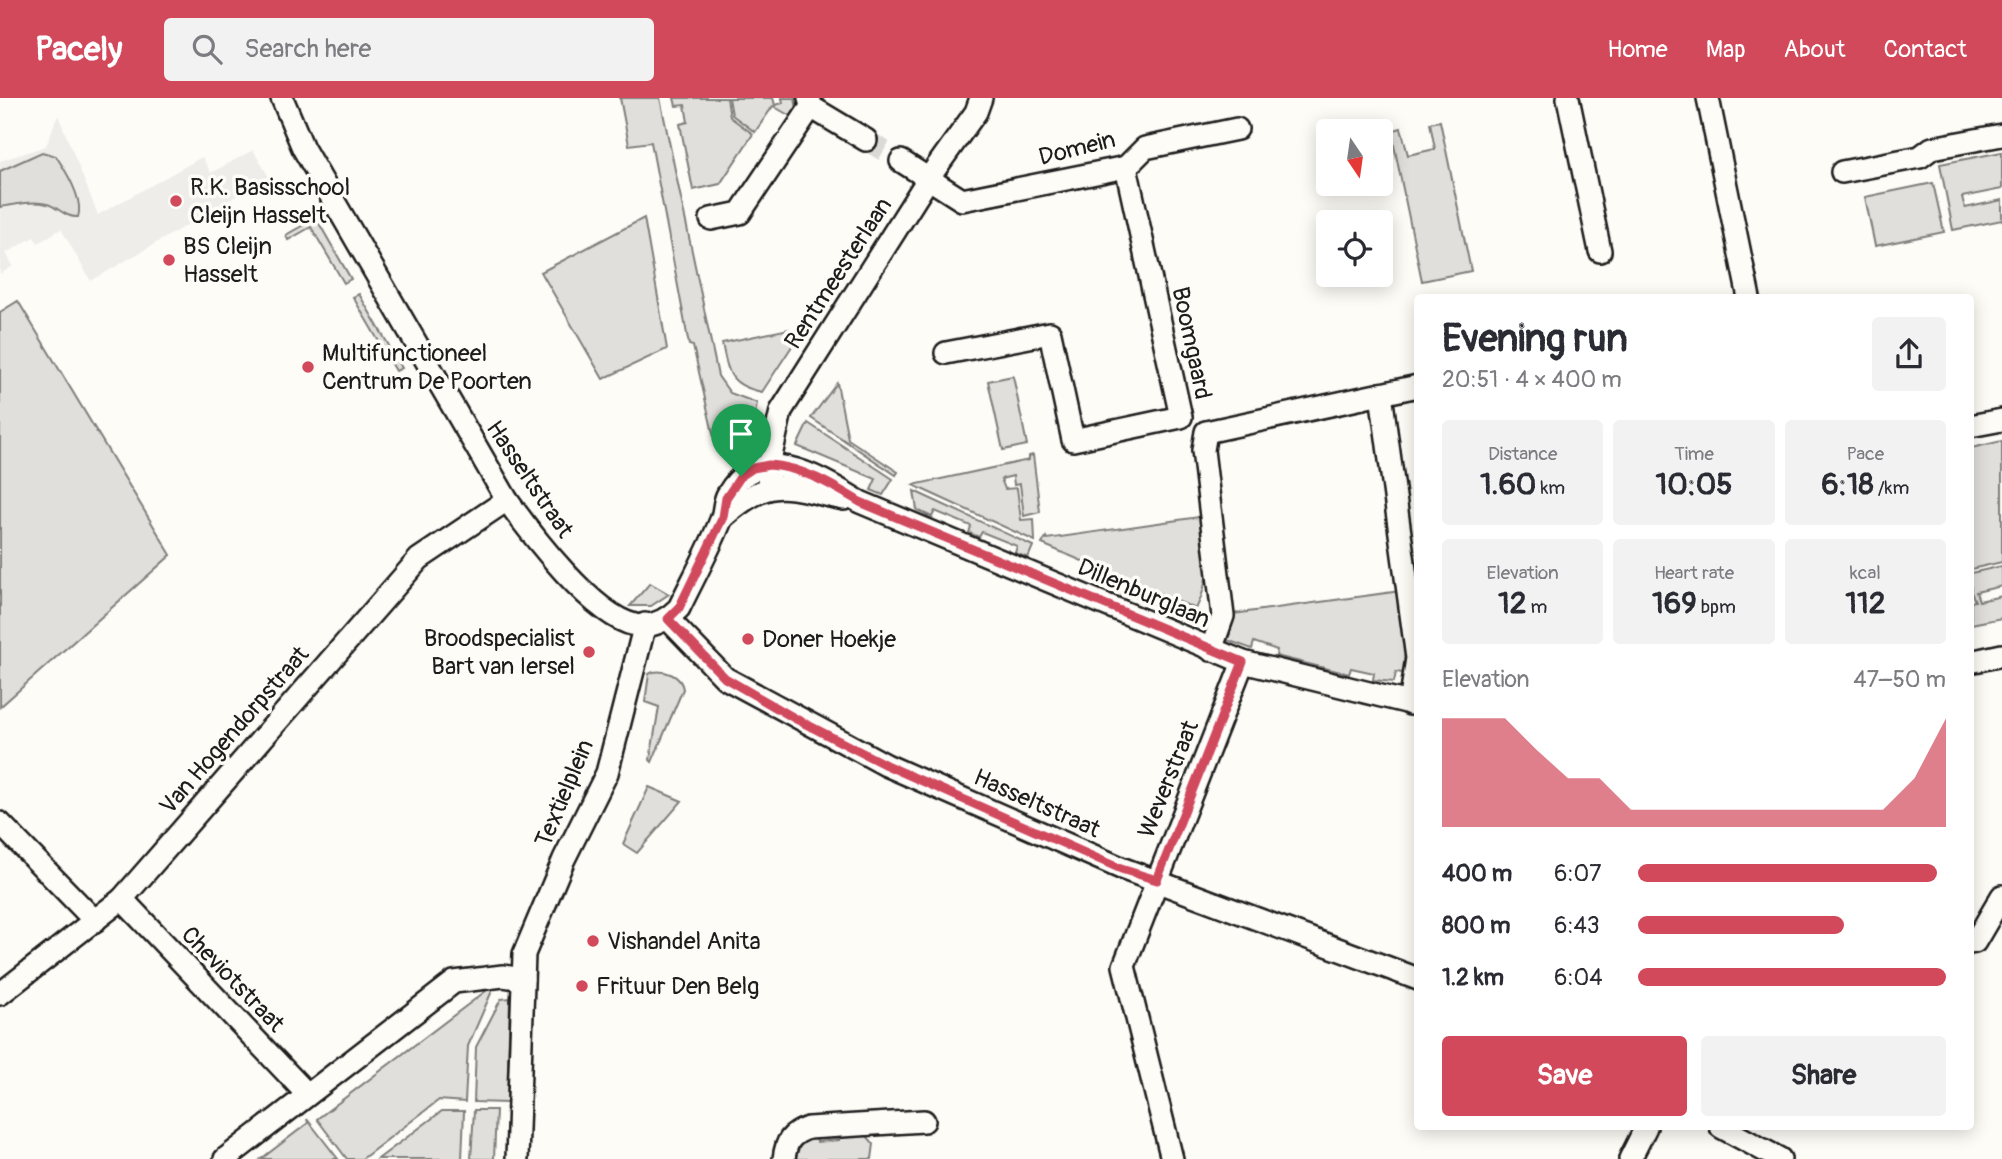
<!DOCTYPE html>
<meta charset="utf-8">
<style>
body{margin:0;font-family:Pangolin,sans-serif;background:#f2f2f3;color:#2b2b33;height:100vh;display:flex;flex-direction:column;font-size:26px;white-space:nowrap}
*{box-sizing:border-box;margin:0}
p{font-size:23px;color:#7c7c81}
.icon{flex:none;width:38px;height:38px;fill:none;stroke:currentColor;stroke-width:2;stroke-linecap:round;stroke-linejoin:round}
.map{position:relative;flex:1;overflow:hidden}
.side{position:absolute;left:1414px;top:196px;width:560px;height:836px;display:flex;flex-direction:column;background:#fff;border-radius:7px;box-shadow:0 4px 18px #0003}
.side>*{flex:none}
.needle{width:46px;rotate:167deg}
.tools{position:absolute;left:1316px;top:21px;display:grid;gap:14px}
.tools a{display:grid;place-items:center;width:77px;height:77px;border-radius:7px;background:#fff;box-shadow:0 4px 18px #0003;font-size:35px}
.pin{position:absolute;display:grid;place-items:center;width:60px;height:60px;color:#fff;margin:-72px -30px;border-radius:50% 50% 50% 0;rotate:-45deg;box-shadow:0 0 7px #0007}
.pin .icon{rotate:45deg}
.round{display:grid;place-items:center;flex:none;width:74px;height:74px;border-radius:7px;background:#f2f2f3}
.summary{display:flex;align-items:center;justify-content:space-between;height:119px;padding:0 28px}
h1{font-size:38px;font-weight:700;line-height:52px}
.figures{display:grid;grid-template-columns:repeat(3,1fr);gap:10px;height:119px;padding:7px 28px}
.figures div{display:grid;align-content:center;border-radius:7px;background:#f2f2f3;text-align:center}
.figures b{font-size:30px;font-weight:700}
.figures small{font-size:19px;font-weight:400}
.figures p{font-size:19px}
.chart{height:196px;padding:14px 28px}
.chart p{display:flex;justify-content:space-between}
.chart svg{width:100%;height:126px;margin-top:7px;fill:#d1495b;opacity:.7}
.action{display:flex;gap:14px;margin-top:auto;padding:14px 28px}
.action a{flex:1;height:80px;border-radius:7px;background:#d1495b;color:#fff;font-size:28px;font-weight:700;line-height:80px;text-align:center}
.action a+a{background:#f2f2f3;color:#2b2b33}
ul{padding:0 28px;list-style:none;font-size:23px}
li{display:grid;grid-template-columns:112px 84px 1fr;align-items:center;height:52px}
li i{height:18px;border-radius:9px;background:#d1495b}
header{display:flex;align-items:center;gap:42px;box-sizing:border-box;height:98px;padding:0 35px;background:#d1495b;color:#fff}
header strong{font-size:33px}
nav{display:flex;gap:38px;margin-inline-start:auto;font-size:24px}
.search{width:490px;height:63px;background:#f2f2f3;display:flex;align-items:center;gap:18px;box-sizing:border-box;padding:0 24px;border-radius:7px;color:#7c7c81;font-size:26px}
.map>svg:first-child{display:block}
.built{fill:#eeede9}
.green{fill:#e0dfdb;stroke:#7e7e7c;stroke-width:2}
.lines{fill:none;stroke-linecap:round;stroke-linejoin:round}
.street-tunnel{stroke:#dbdad6;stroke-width:21;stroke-dasharray:21 10;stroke-linecap:butt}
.street-casing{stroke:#1c1c1c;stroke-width:26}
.street{stroke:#fdfcf7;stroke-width:21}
.route-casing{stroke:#fff;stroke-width:14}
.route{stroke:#d1495b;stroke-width:9}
.poi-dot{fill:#d1495b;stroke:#fdfcf7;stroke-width:2.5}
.labels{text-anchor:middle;stroke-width:7;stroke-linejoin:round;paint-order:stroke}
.street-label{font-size:24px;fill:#1c1c1c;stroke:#fdfcf7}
.poi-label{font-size:24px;fill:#1c1c1c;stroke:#fdfcf7;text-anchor:start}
</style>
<header>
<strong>Pacely</strong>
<div class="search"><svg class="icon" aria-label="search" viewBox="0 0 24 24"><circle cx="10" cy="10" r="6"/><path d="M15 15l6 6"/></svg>Search here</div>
<nav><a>Home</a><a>Map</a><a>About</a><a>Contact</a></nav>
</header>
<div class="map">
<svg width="2002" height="1061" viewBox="0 0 2002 1061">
<rect width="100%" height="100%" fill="#fdfcf7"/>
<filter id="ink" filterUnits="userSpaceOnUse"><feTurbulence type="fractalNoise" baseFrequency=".0143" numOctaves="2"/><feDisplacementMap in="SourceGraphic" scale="14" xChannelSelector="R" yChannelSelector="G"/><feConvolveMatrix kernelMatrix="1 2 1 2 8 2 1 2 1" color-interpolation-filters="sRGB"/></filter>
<g filter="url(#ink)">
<!-- built -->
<polygon class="built" points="58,17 98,117 202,59 211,75 253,52 269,79 91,183 61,131 38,145 34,139 6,155 13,168 0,176 0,63 46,48"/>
<!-- green -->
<g class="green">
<polygon points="620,0 660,0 718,278 730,295 757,305 751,339 717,353 693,248 689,247 651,44 629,47"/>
<polygon points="674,0 727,0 730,19 753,36 720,86 693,92 680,26 688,24 685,7 676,8"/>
<polygon points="729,0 773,0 775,7 783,5 782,0 795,0 797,11 792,19 773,8 755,34 732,17"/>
<polygon points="1440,23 1471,173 1422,183 1391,33 1401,30 1408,57 1435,51 1430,25"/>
<path d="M 42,54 L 56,58 C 66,73 84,102 78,119 C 66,120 58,109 47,106 C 32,102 15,107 0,109 L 0,73 Z"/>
<polygon points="2002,54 2002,91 1962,99 1965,110 2002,102 2002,122 1953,132 1940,66"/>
<polygon points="1933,85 1944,134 1875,148 1865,99"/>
<polygon points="316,120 351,181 344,185 311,129 288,142 286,137"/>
<polygon points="644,120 667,251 603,281 541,174"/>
<polygon points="359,196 402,270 396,273 353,199"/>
<polygon points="18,203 171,457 0,609 0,214"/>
<path d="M 789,231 L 798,239 L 762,294 C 729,287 728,275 722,245 Z"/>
<polygon points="1013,278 1027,347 1003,352 988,283"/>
<polygon points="837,285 848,341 898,374 896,377 811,320"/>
<polygon points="808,325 893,381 883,397 871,392 876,381 797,348"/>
<polygon points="2002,343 2002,464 1971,471 1971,350"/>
<polygon points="1033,357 1040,414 1024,418 1020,386 1014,387 1013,378 1001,381 1005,391 1017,390 1021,422 1034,421 1035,443 913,387 1029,362 1029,358"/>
<polygon points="914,393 1033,448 1028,460 1015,455 1017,448 982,434 979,439 969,435 971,428 935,413 932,419 917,412"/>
<path d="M 1199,419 L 1202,419 C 1206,455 1213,477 1196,511 L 1042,446 L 1046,439 L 1047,441 Z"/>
<polygon points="2002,468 2002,488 1976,494 1979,503 2002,498 2002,520 1971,526 1971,504 1975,503 1971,494 1971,475"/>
<polygon points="1118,484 1183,511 1178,524 1163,517 1165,511 1129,496 1126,502 1112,496"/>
<polygon points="650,485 669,496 651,508 630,508"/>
<polygon points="1401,493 1406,544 1403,575 1396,574 1394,584 1373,582 1374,575 1351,570 1349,576 1276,558 1277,552 1254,544 1252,551 1227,542 1230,536 1223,533 1233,516"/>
<path d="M 653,574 C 665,572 681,577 683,591 L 652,664 L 650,662 L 659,609 L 645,604 L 649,576 Z"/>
<polygon points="649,689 682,703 637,755 623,746"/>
<polygon points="495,886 468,948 465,1004 439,1002 362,1061 347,1061 317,1021"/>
<polygon points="510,900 507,1005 474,1004 476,949 501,901"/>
<polygon points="474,1012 496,1012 494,1061 471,1061"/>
<polygon points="442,1013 464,1013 462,1061 378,1061"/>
<polygon points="307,1021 338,1061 261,1061 308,1025"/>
<polygon points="839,1036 867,1038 874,1046 872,1061 795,1061 801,1044 816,1038 817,1044 839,1042"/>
</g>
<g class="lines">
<!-- street-tunnel -->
<polyline class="street-tunnel" points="866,42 901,63"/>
<defs>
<g id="street">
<path d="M 282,0 L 303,50 L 507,402 C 531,436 593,518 635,527 C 652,530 667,522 679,510 C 693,481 709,452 721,422 C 725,413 723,404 728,396 C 760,341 820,380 860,404 L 1243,564 L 1418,607"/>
<polyline points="1568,0 1600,153"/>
<polyline points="1708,0 1749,200"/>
<polyline points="811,9 866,42"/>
<polyline points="901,63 962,102 1126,69 1145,50 1237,31"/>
<polyline points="1842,74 1920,59 1932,50 2002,37"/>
<polyline points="711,121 740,115 811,9 809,0"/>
<polyline points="946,255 1050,235 1073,342 1181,319 1126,69"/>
<polyline points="1381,296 1417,560 1410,606"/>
<polyline points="1970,328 2002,322"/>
<polyline points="768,390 769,367 781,313 928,81 976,14 981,0"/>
<path d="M 723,419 C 772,376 785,389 844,401"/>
<polyline points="668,521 725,580 886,667 1121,770 1418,881"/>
<polyline points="1211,552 1223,518 1203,352 1206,334 1418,288"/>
<polyline points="1970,564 2002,557"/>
<polyline points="0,725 95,823"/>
<polyline points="122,801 307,996"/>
<polyline points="1970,845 1975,844 2002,798"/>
<polyline points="0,896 122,801 419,461 507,402"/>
<polyline points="1721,1029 1780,1061"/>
<polyline points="225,1061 454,884 503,878 523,881"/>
<polyline points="517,1061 524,856 564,761 607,675 645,526"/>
<path d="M 784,1061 C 786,1043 791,1036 808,1030 L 924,1023"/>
<polyline points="1172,1061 1124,868 1243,564"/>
<polyline points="1630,1061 1646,1029"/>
</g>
</defs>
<!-- street casing -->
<use href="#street" class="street-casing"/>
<!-- street -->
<use href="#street" class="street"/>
</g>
</g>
<g class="lines" filter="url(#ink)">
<defs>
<path id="route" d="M 769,367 C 802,369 832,387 860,404 L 1243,564 L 1157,782 L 1121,771 L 886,667 L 796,621 L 725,580 L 668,521 L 679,510 L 723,419 L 726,400 L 741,378 L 753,370 Z"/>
</defs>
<!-- route casing -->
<use href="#route" class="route-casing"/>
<!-- route -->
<use href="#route" class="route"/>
</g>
<!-- markers -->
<g class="poi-dot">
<circle cx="176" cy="103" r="7"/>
<circle cx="169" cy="162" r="7"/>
<circle cx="308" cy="269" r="7"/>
<circle cx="748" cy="541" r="7"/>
<circle cx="589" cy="554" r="7"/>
<circle cx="593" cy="843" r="7"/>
<circle cx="582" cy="888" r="7"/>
</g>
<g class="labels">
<!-- street labels -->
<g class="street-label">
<text transform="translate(1077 50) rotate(-14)" y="8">Domein</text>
<text transform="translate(838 175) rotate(-57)" y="8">Rentmeesterlaan</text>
<text transform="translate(1192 245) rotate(78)" y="8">Boomgaard</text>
<text transform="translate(530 381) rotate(56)" y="8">Hasseltstraat</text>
<text transform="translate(1144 495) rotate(23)" y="8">Dillenburglaan</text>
<text transform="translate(234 632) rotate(-49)" y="8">Van Hogendorpstraat</text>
<text transform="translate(1168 681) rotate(-68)" y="8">Weverstraat</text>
<text transform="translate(564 695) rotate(-67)" y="8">Textielplein</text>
<text transform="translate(1037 705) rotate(24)" y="8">Hasseltstraat</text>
<text transform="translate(233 881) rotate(46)" y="8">Cheviotstraat</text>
</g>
<!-- poi labels -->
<g class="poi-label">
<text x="190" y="97">R.K. Basisschool<tspan x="190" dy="28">Cleijn Hasselt</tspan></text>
<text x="183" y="156">BS Cleijn<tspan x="183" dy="28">Hasselt</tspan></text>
<text x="322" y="263">Multifunctioneel<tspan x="322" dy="28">Centrum De Poorten</tspan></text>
<text x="575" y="548" text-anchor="end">Broodspecialist<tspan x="575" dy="28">Bart van Iersel</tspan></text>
<text x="762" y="549">Doner Hoekje</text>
<text x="607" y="851">Vishandel Anita</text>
<text x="596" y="896">Frituur Den Belg</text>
</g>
</g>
</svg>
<div class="tools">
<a><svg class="needle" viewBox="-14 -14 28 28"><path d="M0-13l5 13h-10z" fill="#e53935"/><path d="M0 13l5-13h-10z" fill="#7c7c81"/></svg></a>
<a><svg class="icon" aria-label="locate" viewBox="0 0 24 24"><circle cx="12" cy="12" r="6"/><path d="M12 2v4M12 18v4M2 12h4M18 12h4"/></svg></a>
</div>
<div class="pin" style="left:741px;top:378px;background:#1e9e55"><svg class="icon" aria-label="arrive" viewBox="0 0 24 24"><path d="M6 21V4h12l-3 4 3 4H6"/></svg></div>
<section class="side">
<div class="summary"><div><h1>Evening run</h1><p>20:51 · 4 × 400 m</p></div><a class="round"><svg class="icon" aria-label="share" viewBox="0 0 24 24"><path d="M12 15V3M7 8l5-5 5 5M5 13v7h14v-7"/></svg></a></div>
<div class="figures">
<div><p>Distance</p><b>1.60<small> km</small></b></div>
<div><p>Time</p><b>10:05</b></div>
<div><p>Pace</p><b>6:18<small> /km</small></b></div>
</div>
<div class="figures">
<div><p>Elevation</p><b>12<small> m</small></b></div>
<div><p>Heart rate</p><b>169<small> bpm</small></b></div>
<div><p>kcal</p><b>112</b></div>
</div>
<div class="chart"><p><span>Elevation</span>47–50 m</p>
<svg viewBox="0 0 160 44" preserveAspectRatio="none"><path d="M0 44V6L10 6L20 6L30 17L40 27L50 27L60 38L70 38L80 38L90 38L100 38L110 38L120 38L130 38L140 38L150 27L160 6V44z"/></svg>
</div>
<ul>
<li><b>400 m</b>6:07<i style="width:97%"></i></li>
<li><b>800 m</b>6:43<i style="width:67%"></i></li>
<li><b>1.2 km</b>6:04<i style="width:100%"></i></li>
</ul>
<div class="action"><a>Save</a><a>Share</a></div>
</section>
</div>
